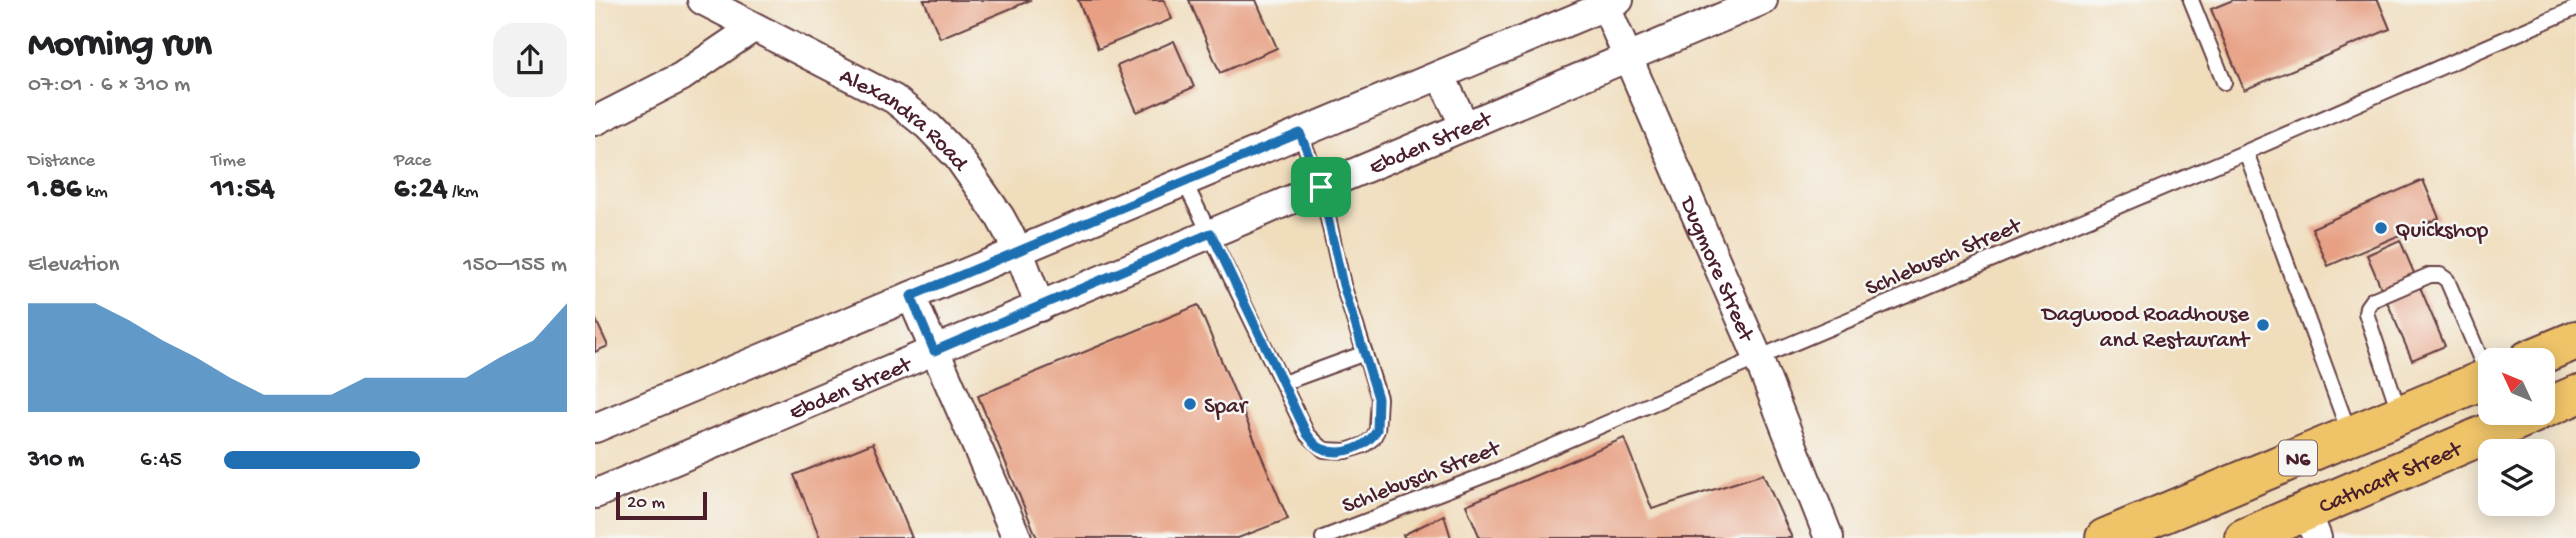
<!DOCTYPE html>
<meta charset="utf-8">
<style>
body{margin:0;font-family:"Gochi Hand",sans-serif;background:#f2f2f2;color:#202124;height:100vh;display:flex;flex-direction:column;font-size:26px;white-space:nowrap}
*{box-sizing:border-box;margin:0}
p{font-size:23px;color:#757577}
.icon{flex:none;width:38px;height:38px;fill:none;stroke:currentColor;stroke-width:2;stroke-linecap:round;stroke-linejoin:round}
.map{position:relative;flex:1;overflow:hidden}
.details{display:flex;flex-direction:column;background:#fff;width:595px}
.details>*{flex:none}
.needle{width:46px;rotate:314deg}
.fabs{position:absolute;left:1883px;top:348px;display:grid;gap:14px}
.fabs a{display:grid;place-items:center;width:77px;height:77px;border-radius:14px;background:#fff;box-shadow:0 4px 18px #0003;font-size:35px}
.scale{position:absolute;left:21px;bottom:18px;width:91px;box-sizing:border-box;padding-left:7px;border:4px solid #4a1f2b;border-top:0;font-size:19px;line-height:24px;white-space:nowrap;color:#4a1f2b;-webkit-text-stroke:5px #f6f6f2;paint-order:stroke}
.pin{position:absolute;display:grid;place-items:center;width:60px;height:60px;color:#fff;margin:-30px;border-radius:14px;box-shadow:0 4px 10px #0006}
.round{display:grid;place-items:center;flex:none;width:74px;height:74px;border-radius:21px;background:#f2f2f2}
.overview{display:flex;align-items:center;justify-content:space-between;height:119px;padding:0 28px}
h1{font-size:38px;font-weight:700;line-height:52px}
.metrics{display:grid;grid-template-columns:repeat(3,1fr);gap:10px;height:119px;padding:7px 28px}
.metrics div{display:grid;align-content:center}
.metrics b{font-size:30px;font-weight:700}
.metrics small{font-size:19px;font-weight:400}
.metrics p{font-size:19px}
.chart{height:196px;padding:14px 28px}
.chart p{display:flex;justify-content:space-between}
.chart svg{width:100%;height:126px;margin-top:7px;fill:#1f6fb2;opacity:.7}
ul{padding:0 28px;list-style:none;font-size:23px}
li{display:grid;grid-template-columns:112px 84px 1fr;align-items:center;height:52px}
li i{height:18px;border-radius:9px;background:#1f6fb2}
main{display:flex;flex:1;min-height:0}
.map>svg:first-child{display:block}
.building{fill:#e7a083}
.lines{fill:none;stroke-linecap:round;stroke-linejoin:round}
.service-casing{stroke:#633c41;stroke-width:18}
.minor-casing{stroke:#633c41;stroke-width:32}
.trunk-casing{stroke:#633c41;stroke-width:42}
.service{stroke:#fff;stroke-width:14}
.minor{stroke:#fff;stroke-width:28}
.trunk{stroke:#efc469;stroke-width:38}
.route-casing{stroke:#fff;stroke-width:14}
.route{stroke:#1f6fb2;stroke-width:9}
.poi-dot{fill:#1f6fb2;stroke:#f6f6f2;stroke-width:2.5}
.labels{text-anchor:middle;stroke-width:5;stroke-linejoin:round;paint-order:stroke}
.shield{fill:#f6f6f2;stroke:#7e6067;stroke-width:2}
.shield-label{font-size:21px;font-weight:bold;fill:#4a1f2b}
.street-label{font-size:23px;fill:#4a1f2b;stroke:#f6f6f2}
.poi-label{font-size:23px;fill:#4a1f2b;stroke:#f6f6f2;text-anchor:start}
</style>
<main>
<section class="details">
<div class="overview"><div><h1>Morning run</h1><p>07:01 · 6 × 310 m</p></div><a class="round"><svg class="icon" aria-label="share" viewBox="0 0 24 24"><path d="M12 15V3M7 8l5-5 5 5M5 13v7h14v-7"/></svg></a></div>
<div class="metrics">
<div><p>Distance</p><b>1.86<small> km</small></b></div>
<div><p>Time</p><b>11:54</b></div>
<div><p>Pace</p><b>6:24<small> /km</small></b></div>
</div>
<div class="chart"><p><span>Elevation</span>150–155 m</p>
<svg viewBox="0 0 160 44" preserveAspectRatio="none"><path d="M0 44V6L10 6L20 6L30 12L40 19L50 25L60 32L70 38L80 38L90 38L100 32L110 32L120 32L130 32L140 25L150 19L160 6V44z"/></svg>
</div>
<ul>
<li><b>310 m</b>6:45<i style="width:57%"></i></li>
</ul>
</section>
<div class="map">
<svg width="1981" height="538" viewBox="0 0 1981 538">
<rect width="100%" height="100%" fill="#f6f6f2"/>
<filter id="ink" filterUnits="userSpaceOnUse"><feTurbulence type="fractalNoise" baseFrequency=".0143" numOctaves="2"/><feDisplacementMap in="SourceGraphic" scale="14" xChannelSelector="R" yChannelSelector="G"/><feConvolveMatrix kernelMatrix="1 2 1 2 8 2 1 2 1" color-interpolation-filters="sRGB"/></filter>
<filter id="wash" filterUnits="userSpaceOnUse"><feTurbulence type="fractalNoise" baseFrequency=".00686" numOctaves="4" result="noise"/><feDisplacementMap in="SourceGraphic" scale="28" xChannelSelector="R" yChannelSelector="G"/><feGaussianBlur stdDeviation="1.57" result="paint"/><feColorMatrix in="noise" values="0 0 0 0 0 0 0 0 0 0 0 0 0 0 0 0 0 1.4 0 .05"/><feComposite in="paint" operator="in"/></filter>
<g filter="url(#wash)">
<rect width="100%" height="100%" fill="#f0ddbc"/>
<g id="blocks">
<!-- building -->
<g class="building">
<polygon points="329,0 436,0 345,38"/>
<polygon points="483,0 569,0 577,19 503,49"/>
<polygon points="594,0 661,0 682,48 625,73"/>
<polygon points="1638,0 1783,0 1795,29 1649,90 1616,9"/>
<polygon points="579,41 599,87 542,112 522,66"/>
<polygon points="1828,180 1844,218 1733,266 1717,228"/>
<polygon points="1805,240 1850,346 1817,360 1772,255"/>
<polygon points="603,305 693,519 643,538 442,538 383,396"/>
<polygon points="0,318 13,346 0,352"/>
<polygon points="1029,438 1057,509 1168,474 1197,538 885,538 871,505"/>
<polygon points="278,443 317,538 225,538 199,475"/>
<polygon points="849,515 856,538 810,538 808,535"/>
</g>
</g>
</g>
<g filter="url(#ink)">
<use href="#blocks" fill-opacity="0" stroke="#633c41" stroke-width="2"/>
<g class="lines">
<defs>
<g id="service">
<polyline points="1596,0 1629,82"/>
<polyline points="1651,152 1755,435"/>
<polyline points="589,181 712,434 729,450 751,451 769,445 778,438 782,430 784,398 748,285 726,187 705,133"/>
<polyline points="688,383 770,353"/>
<polyline points="1805,414 1771,313 1772,307 1777,300 1835,275 1845,275 1852,280 1893,376"/>
<polyline points="728,538 903,470 1163,358 1651,152 1981,8"/>
</g>
<g id="minor">
<path id="s1" d="M 107,0 L 299,99 L 333,126 L 363,157 L 405,217 L 424,252 L 445,307"/>
<path id="s2" d="M 1008,0 L 1163,358 L 1234,538"/>
<polyline points="845,75 870,126"/>
<polyline points="0,121 86,77 158,28"/>
<polyline points="316,296 422,538"/>
<polyline points="0,428 1024,0"/>
<path id="s3" d="M 0,494 L 1168,0"/>
<polyline points="1712,512 1722,538"/>
</g>
<g id="trunk">
<polyline points="1933,360 1981,340"/>
<polyline points="1948,409 1981,395"/>
<polyline points="1510,538 1895,377"/>
<path id="s4" d="M 1649,538 L 1940,413"/>
</g>
</defs>
<!-- service casing -->
<use href="#service" class="service-casing"/>
<!-- minor casing -->
<use href="#minor" class="minor-casing"/>
<!-- trunk casing -->
<use href="#trunk" class="trunk-casing"/>
<!-- service -->
<use href="#service" class="service"/>
<!-- minor -->
<use href="#minor" class="minor"/>
<!-- trunk -->
<use href="#trunk" class="trunk"/>
</g>
</g>
<g class="lines" filter="url(#ink)">
<defs>
<path id="route" d="M 705,133 L 726,187 L 748,285 L 783,398 L 782,430 C 773,447 747,457 728,449 C 721,447 717,440 712,434 L 616,233 L 339,351 L 316,296 Z"/>
</defs>
<!-- route casing -->
<use href="#route" class="route-casing"/>
<!-- route -->
<use href="#route" class="route"/>
</g>
<!-- markers -->
<g class="poi-dot">
<circle cx="1786" cy="228" r="7"/>
<circle cx="1668" cy="325" r="7"/>
<circle cx="595" cy="404" r="7"/>
</g>
<g class="labels">
<!-- shield labels -->
<rect class="shield" x="1684" y="440.5" width="38" height="35" rx="5"/>
<g class="shield-label">
<text x="1703" y="465">N6</text>
</g>
<!-- street labels -->
<g class="street-label">
<text dy="8" stroke="none"><textPath href="#s1" startOffset="236">Alexandra Road</textPath></text>
<text dy="8" stroke="none"><textPath href="#s3" startOffset="906">Ebden Street</textPath></text>
<text transform="translate(1347 255) rotate(-23)" y="8">Schlebusch Street</text>
<text dy="8" stroke="none"><textPath href="#s2" startOffset="292">Dugmore Street</textPath></text>
<text dy="8" stroke="none"><textPath href="#s3" startOffset="276">Ebden Street</textPath></text>
<text transform="translate(825 475) rotate(-21)" y="8">Schlebusch Street</text>
<text dy="8" stroke="none"><textPath href="#s4" startOffset="158">Cathcart Street</textPath></text>
</g>
<!-- poi labels -->
<g class="poi-label">
<text x="1800" y="236">Quickshop</text>
<text x="1654" y="320" text-anchor="end">Dagwood Roadhouse<tspan x="1654" dy="26">and Restaurant</tspan></text>
<text x="609" y="412">Spar</text>
</g>
</g>
</svg>
<div class="fabs">
<a><svg class="needle" viewBox="-14 -14 28 28"><path d="M0-13l5 13h-10z" fill="#e53935"/><path d="M0 13l5-13h-10z" fill="#757577"/></svg></a>
<a><svg class="icon" aria-label="layers" viewBox="0 0 24 24"><path d="M12 4l9 5-9 5-9-5zM3 14l9 5 9-5"/></svg></a>
</div>
<div class="scale">20 m</div>
<div class="pin" style="left:726px;top:187px;background:#1e9e55"><svg class="icon" aria-label="arrive" viewBox="0 0 24 24"><path d="M6 21V4h12l-3 4 3 4H6"/></svg></div>
</div>
</main>
